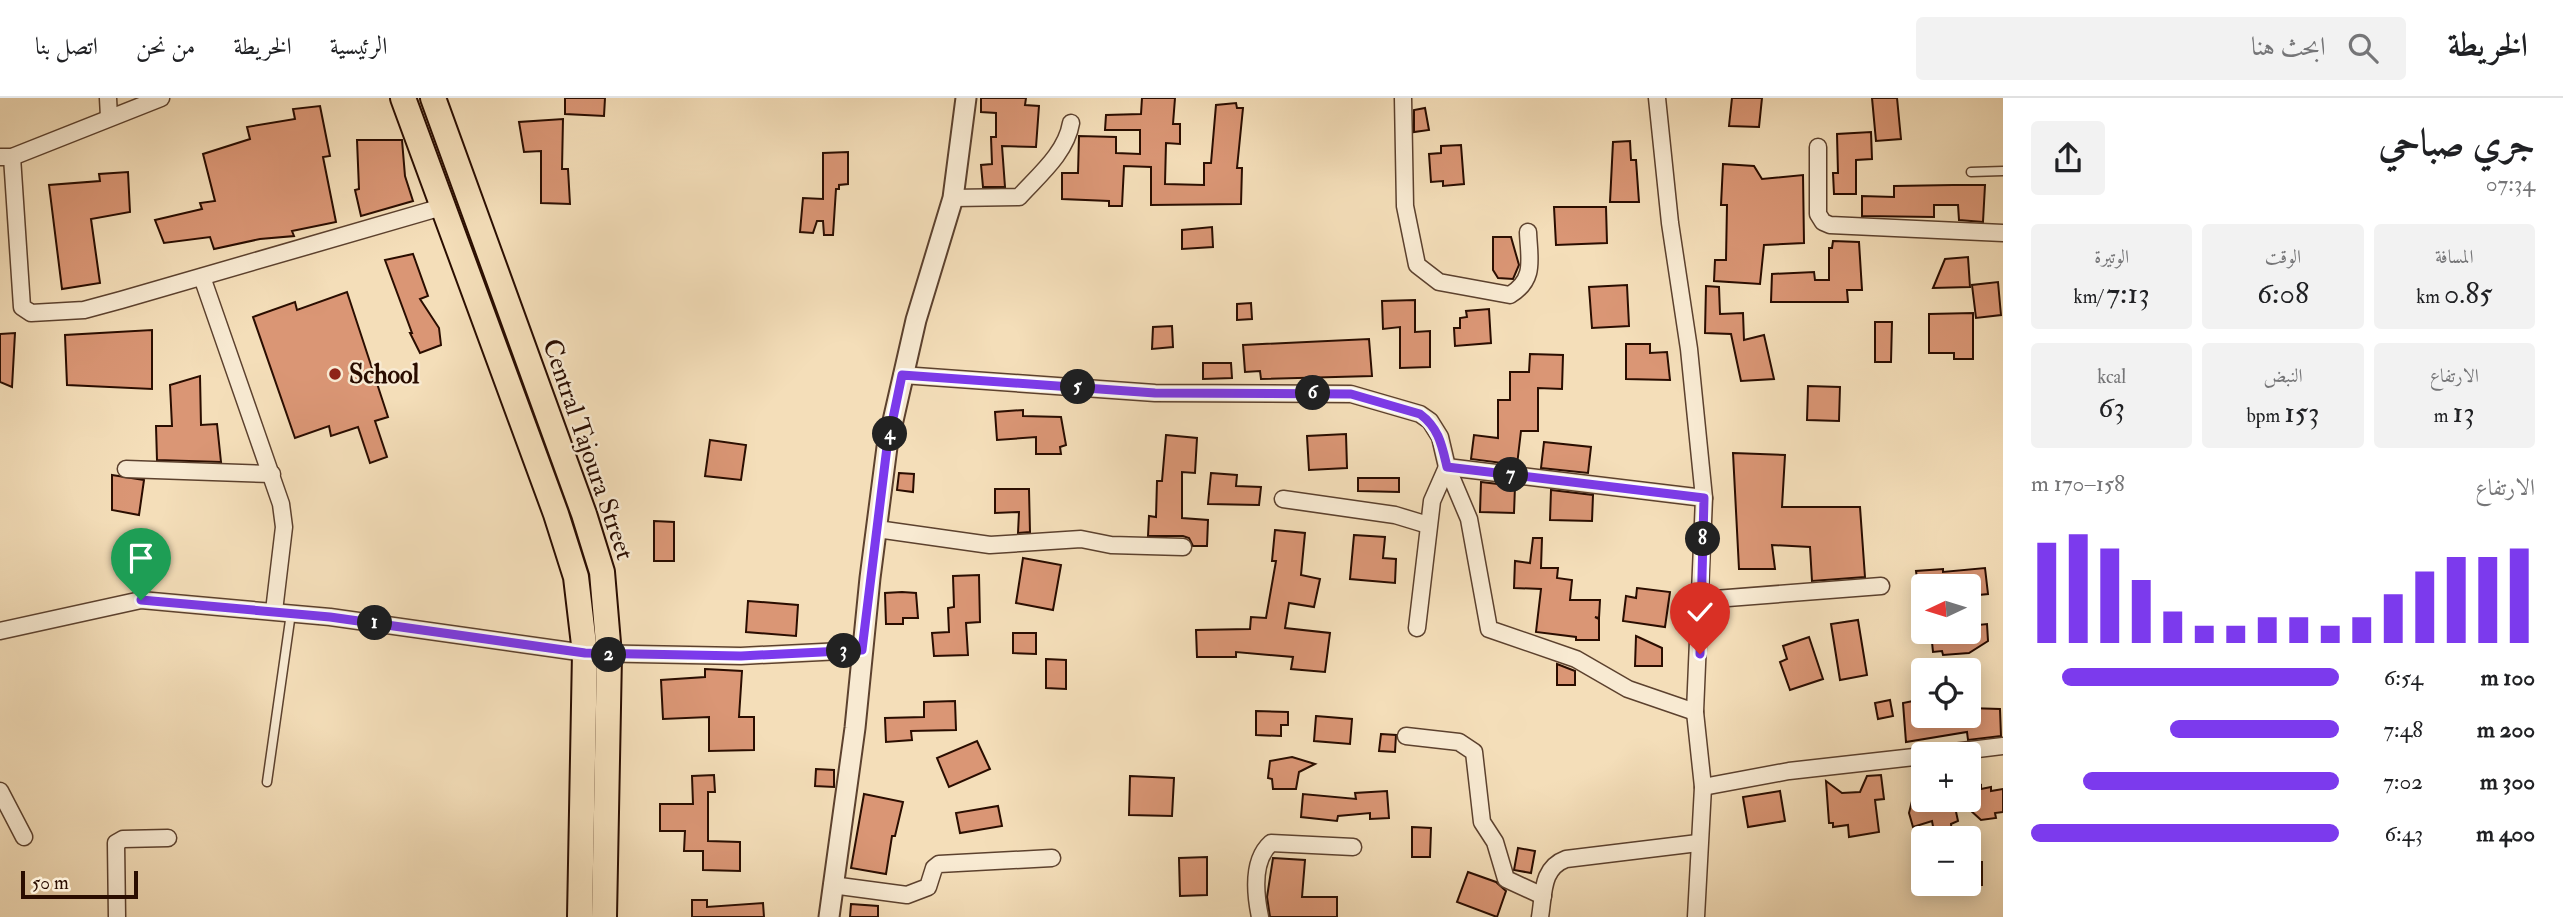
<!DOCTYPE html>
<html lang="ar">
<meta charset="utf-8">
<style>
body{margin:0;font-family:"IM FELL Double Pica",Amiri,serif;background:#f2f2f2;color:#202124;direction:rtl;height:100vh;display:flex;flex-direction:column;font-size:26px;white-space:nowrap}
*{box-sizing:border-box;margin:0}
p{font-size:23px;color:#757577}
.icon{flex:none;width:38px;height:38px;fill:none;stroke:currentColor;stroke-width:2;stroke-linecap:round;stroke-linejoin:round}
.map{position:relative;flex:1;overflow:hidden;direction:ltr}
.side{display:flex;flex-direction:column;background:#fff;width:560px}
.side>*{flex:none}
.needle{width:46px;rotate:266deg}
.tools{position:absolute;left:1911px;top:476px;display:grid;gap:14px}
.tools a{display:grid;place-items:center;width:70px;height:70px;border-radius:7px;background:#fff;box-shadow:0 4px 18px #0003;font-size:35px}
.scale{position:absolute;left:21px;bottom:18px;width:117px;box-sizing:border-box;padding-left:7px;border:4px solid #2a0d00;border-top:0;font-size:19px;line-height:24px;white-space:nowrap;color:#2a0d00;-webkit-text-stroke:5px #f8ead2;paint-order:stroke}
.pin{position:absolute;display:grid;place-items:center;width:60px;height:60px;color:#fff;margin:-72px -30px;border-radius:50% 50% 50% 0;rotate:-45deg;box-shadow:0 0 7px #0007}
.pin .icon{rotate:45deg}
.km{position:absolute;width:35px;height:35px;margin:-18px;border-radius:50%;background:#222;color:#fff;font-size:19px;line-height:35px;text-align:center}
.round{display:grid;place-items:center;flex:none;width:74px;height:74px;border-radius:7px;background:#f2f2f2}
.overview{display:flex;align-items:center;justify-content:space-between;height:119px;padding:0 28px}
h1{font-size:38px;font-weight:600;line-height:52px}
.stats{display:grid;grid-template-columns:repeat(3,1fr);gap:10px;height:119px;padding:7px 28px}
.stats div{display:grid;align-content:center;border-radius:7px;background:#f2f2f2;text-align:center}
.stats b{font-size:30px;font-weight:600}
.stats small{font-size:19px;font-weight:400}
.stats p{font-size:19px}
.chart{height:196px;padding:14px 28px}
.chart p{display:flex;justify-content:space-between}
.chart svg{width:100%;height:126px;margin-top:7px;stroke:#7c3aed;stroke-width:6}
ul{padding:0 28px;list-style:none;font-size:23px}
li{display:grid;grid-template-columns:112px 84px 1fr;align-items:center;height:52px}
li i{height:18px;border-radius:9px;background:#7c3aed}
header{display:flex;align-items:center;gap:42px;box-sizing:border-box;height:98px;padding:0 35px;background:#fff;border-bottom:2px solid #e0e0e0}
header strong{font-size:33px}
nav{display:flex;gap:38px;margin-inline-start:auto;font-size:24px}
.search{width:490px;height:63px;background:#f2f2f2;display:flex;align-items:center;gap:18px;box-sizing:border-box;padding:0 24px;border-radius:7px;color:#757577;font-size:26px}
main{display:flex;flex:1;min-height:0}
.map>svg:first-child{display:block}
.building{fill:#da9675;stroke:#2a0d00;stroke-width:2}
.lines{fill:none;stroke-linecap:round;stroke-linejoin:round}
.service-casing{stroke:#5c412e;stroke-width:11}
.minor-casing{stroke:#5c412e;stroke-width:19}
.tertiary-casing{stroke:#5c412e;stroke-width:23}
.primary-casing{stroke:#2a0d00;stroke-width:28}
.service{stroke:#f8ead2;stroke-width:8}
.minor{stroke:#f8ead2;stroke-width:16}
.tertiary{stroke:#f8ead2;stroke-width:19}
.primary{stroke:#f4deb9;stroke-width:24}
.route-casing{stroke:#fff;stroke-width:14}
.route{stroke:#7c3aed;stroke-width:9}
.poi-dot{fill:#8f2418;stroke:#f8ead2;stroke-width:2.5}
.labels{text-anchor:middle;stroke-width:5;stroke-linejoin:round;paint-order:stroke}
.poi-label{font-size:26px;font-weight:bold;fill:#2a0d00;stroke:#f8ead2;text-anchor:start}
.street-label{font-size:26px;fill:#2a0d00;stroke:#f8ead2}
</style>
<header>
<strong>الخريطة</strong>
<div class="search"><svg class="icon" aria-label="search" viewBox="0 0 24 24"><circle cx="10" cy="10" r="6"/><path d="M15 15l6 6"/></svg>ابحث هنا</div>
<nav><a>الرئيسية</a><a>الخريطة</a><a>من نحن</a><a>اتصل بنا</a></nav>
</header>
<main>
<section class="side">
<div class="overview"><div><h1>جري صباحي</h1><p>07:34</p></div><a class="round"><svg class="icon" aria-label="share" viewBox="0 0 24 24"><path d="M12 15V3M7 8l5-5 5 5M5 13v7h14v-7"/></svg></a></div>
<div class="stats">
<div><p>المسافة</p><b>0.85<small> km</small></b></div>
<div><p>الوقت</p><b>6:08</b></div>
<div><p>الوتيرة</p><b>7:13<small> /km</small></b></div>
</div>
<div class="stats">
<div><p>الارتفاع</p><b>13<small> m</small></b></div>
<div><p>النبض</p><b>153<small> bpm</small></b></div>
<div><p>kcal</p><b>63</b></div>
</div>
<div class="chart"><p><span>الارتفاع</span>158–170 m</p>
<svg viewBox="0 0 160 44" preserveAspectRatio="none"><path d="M5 44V9M15 44V6M25 44V11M35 44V22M45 44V33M55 44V38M65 44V38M75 44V35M85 44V35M95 44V38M105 44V35M115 44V27M125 44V19M135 44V14M145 44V14M155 44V11"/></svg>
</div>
<ul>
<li><b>100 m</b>6:54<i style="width:90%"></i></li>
<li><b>200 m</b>7:48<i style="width:55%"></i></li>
<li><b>300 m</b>7:02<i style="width:83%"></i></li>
<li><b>400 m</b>6:43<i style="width:100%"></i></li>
</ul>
</section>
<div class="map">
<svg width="2003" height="819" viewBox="0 0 2003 819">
<rect width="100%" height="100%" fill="#f4deb9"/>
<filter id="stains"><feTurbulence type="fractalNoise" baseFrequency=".00286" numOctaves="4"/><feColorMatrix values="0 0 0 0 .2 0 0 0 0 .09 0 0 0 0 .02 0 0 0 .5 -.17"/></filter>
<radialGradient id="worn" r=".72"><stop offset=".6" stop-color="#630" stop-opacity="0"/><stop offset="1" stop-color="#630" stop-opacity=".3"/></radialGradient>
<!-- building -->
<g class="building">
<polygon points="565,0 605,0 604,18 565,16"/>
<polygon points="981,0 1026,0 1025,7 1039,8 1036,49 1002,48 1005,89 983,89 981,67 992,66 991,39 996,39 996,15 981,14"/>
<polygon points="1142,0 1175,0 1173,26 1180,26 1180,46 1166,45 1165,86 1204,87 1204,65 1211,65 1216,7 1236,5 1237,10 1243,10 1237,70 1242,70 1241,106 1151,107 1151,69 1124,68 1122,108 1109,108 1109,103 1062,101 1062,75 1078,75 1079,38 1116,39 1116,55 1140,56 1140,32 1105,32 1106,17 1141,16"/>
<polygon points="1732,0 1762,0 1759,29 1729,28"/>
<polygon points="1872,0 1897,0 1901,41 1876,43"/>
<polygon points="320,8 330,58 323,59 336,124 292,133 294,138 260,141 214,151 210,139 164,145 155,122 202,111 200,105 215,103 203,56 250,41 247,29 295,21 293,11"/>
<polygon points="1425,10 1429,32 1414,34 1414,12"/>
<polygon points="563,21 562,71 568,71 570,106 541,105 541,53 524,54 519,24"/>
<polygon points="1871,34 1872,61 1856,62 1856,96 1834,96 1833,75 1838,75 1837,36"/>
<polygon points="357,42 402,42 405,78 413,103 361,118 355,92 359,91"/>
<polygon points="1630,43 1631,62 1636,62 1639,104 1610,104 1613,44"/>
<polygon points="1461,47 1464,86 1443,88 1443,83 1431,84 1429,56 1441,55 1441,48"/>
<polygon points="848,54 848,86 839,87 839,91 836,91 833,137 824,137 823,123 817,123 813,135 800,134 803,100 823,101 823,55"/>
<polygon points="1723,66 1754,68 1762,81 1803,77 1804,145 1764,147 1760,186 1714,183 1715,162 1726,162 1727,107 1721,107"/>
<polygon points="128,74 130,114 91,121 100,185 62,191 49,87 100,83 99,76"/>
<polygon points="1953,87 1985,87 1983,124 1959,122 1958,107 1934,107 1934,119 1862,118 1862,98 1894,99 1894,88"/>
<polygon points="1554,109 1606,109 1607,145 1556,147"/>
<polygon points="1212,129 1213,149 1182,151 1182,132"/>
<polygon points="1493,139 1511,139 1519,167 1513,181 1498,180 1493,172"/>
<polygon points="1833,143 1859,144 1862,192 1847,192 1848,204 1771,204 1772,176 1814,174 1815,182 1829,182 1829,150 1832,150"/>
<polygon points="413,156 428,198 420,201 439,230 441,247 420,255 410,235 412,235 385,162"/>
<polygon points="1968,159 1970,189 1933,190 1945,161"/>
<polygon points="1998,184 2001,217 1976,220 1972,187"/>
<polygon points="1627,187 1629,228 1592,230 1589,189"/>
<polygon points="1706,188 1719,189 1720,216 1743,215 1744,242 1764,237 1774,281 1741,283 1731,236 1705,235"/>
<polygon points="347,194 388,319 375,323 387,359 370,365 358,329 331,338 329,328 295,340 253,219 295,204 297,212"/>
<polygon points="1415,202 1415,234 1430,233 1430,269 1400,270 1400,229 1383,231 1382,203"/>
<polygon points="1251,205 1252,221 1237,222 1237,206"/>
<polygon points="1489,211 1491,245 1455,248 1454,230 1460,230 1460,220 1467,219 1466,213"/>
<polygon points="1973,215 1973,261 1954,261 1954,255 1929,255 1929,216"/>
<polygon points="1875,224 1892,224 1891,264 1875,264"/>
<polygon points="1172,228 1173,249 1152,251 1153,229"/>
<polygon points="152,232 152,291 67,287 65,237"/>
<polygon points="15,235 12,289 0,284 0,236"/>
<polygon points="1369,241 1372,278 1261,281 1260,273 1245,274 1243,247"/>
<polygon points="1626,246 1650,246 1650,255 1667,254 1670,282 1626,281"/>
<polygon points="1530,256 1563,257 1562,291 1538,290 1538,333 1521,333 1517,367 1471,361 1474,337 1498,340 1498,302 1510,302 1510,274 1529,274"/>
<polygon points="1203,265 1231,265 1232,280 1203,281"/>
<polygon points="200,278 201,327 217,326 221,364 157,362 156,328 172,328 170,287"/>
<polygon points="1808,288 1840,289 1839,323 1807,322"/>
<polygon points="1023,312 1023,318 1061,319 1066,347 1060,349 1061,356 1036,356 1036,339 997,342 995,314"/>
<polygon points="1346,336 1347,370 1309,372 1307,338"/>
<polygon points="1166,337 1197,340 1195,375 1182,374 1182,420 1208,422 1207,448 1193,448 1189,440 1183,438 1148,438 1149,418 1156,419 1157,383 1162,383"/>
<polygon points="710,342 746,347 741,382 705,378"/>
<polygon points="1544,344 1591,349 1588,375 1541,370"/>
<polygon points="1733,355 1785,357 1782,409 1860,409 1865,479 1812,483 1810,449 1772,447 1775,471 1739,471"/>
<polygon points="899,375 914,376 913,394 897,392"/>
<polygon points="1211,375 1237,377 1236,388 1261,389 1259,407 1208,406"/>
<polygon points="112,377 144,382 139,417 112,412"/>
<polygon points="1358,380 1399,380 1399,394 1358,393"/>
<polygon points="1481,384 1515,388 1514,415 1480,414"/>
<polygon points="995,391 1029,391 1030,434 1018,435 1019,414 995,415"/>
<polygon points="1551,392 1593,397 1592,423 1550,422"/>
<polygon points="654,423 674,424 674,463 654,463"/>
<polygon points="1275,432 1305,435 1301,477 1320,481 1314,509 1289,505 1285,530 1330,535 1325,574 1291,571 1293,559 1236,554 1236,559 1197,559 1196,532 1250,531 1251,519 1266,520 1276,463 1272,463"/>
<polygon points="1354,437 1385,439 1383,460 1396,461 1395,485 1350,481"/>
<polygon points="1533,440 1542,440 1541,470 1558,470 1557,480 1572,482 1570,502 1600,502 1599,520 1595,519 1599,521 1599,542 1576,542 1576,539 1536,534 1541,491 1514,490 1515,463 1530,465"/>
<polygon points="1023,460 1061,467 1053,512 1016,505"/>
<polygon points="1985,470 1988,496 1969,498 1969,488 1918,488 1916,473 1943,471 1943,474"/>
<polygon points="979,477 980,524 966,525 968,557 934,558 932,535 949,534 948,510 954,509 953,478"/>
<polygon points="1637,490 1670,494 1665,529 1623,523 1626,498 1636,500"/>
<polygon points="902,494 916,495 918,520 903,520 903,526 886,526 885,495"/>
<polygon points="748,503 798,507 796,538 746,534"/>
<polygon points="1858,522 1867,577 1840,582 1831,526"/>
<polygon points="1987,526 1988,543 1969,555 1943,557 1942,553 1933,554 1931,534 1969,534 1969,528"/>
<polygon points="1013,535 1036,535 1036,556 1013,555"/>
<polygon points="1636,538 1662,550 1662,568 1635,568"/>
<polygon points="1809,539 1823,581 1790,592 1780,564 1787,561 1783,548"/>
<polygon points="1046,561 1066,562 1066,591 1046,590"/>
<polygon points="1557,566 1575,573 1575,587 1557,587"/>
<polygon points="705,571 742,573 739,619 754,619 754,652 709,653 709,619 663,621 661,582 705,579"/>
<polygon points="1923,601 1923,618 1969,618 1969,610 2000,611 2001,638 1968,642 1967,634 1906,644 1903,605"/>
<polygon points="1890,602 1893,618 1878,621 1875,605"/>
<polygon points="955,603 956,632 911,633 912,642 886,644 885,620 924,619 924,604"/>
<polygon points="1256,613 1288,614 1288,627 1281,627 1281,638 1256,637"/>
<polygon points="1316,618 1352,621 1350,646 1314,643"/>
<polygon points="1381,636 1396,637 1395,654 1379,653"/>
<polygon points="977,643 990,671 949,689 937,660"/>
<polygon points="1292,659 1315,666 1299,674 1296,691 1273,691 1272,681 1268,680 1270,663"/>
<polygon points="816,671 834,672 834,689 815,688"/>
<polygon points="714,677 715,694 708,694 708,743 740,744 740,773 703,772 703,753 684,753 685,733 660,733 660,706 693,706 692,678"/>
<polygon points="1881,677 1884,701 1875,702 1879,734 1849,739 1848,727 1833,729 1833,725 1829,725 1826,683 1842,695 1860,694 1867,678"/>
<polygon points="1130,678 1174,680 1172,718 1129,717"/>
<polygon points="1981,687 1981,691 1991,689 1991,693 2003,691 2003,714 1995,715 1996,720 1981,722 1969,711 1969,689"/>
<polygon points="1387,693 1389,720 1370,721 1370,715 1338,718 1337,723 1301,719 1303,696 1356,701 1355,695"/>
<polygon points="1780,693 1785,723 1748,729 1743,699"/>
<polygon points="864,696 903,704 895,738 892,738 886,776 851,770"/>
<polygon points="1917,702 1942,703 1948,710 1955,709 1958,723 1951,726 1952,736 1935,739 1932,723 1913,729 1909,715 1912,703"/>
<polygon points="998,708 1002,728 960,735 956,715"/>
<polygon points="1412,729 1431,730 1430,759 1412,759"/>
<polygon points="1518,750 1535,753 1531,775 1514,772"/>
<polygon points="1207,759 1207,797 1180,798 1179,760"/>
<polygon points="1273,760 1305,762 1302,799 1337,799 1337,819 1270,819 1267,799"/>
<rect x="1969" y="764" width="13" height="23"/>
<polygon points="1468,774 1496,784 1506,793 1497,819 1457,804"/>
<polygon points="692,802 707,802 707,809 763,805 764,819 692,819"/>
<polygon points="851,806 878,808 878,819 850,819"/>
</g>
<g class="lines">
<defs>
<g id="service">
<polyline points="1971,74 2003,73"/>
<polyline points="267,684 291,515"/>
</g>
<g id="minor">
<polyline points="108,0 109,19"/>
<path d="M 1403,0 L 1405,108 L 1417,167 L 1439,184 L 1510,197 C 1536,181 1529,161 1528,134"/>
<polyline points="1657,0 1670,125 1689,251 1704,400 1695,614 1703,689 1696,819"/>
<polyline points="1818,49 1818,116 1823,124 1830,127 2003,135"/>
<polyline points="0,59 12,59 161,0"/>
<polyline points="12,59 22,209 31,215 84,212 121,202 442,109"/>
<path d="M 953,100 L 1019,99 C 1039,77 1066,55 1071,25"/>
<polyline points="202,179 281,406 284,429 274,513"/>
<polyline points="902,277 1155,295 1351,296 1420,316 1430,323 1440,339 1447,369 1469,421 1489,531 1576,561 1628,591 1695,614"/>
<polyline points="1447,369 1704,400"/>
<polyline points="126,371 272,376"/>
<polyline points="1283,401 1395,417 1428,427"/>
<polyline points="877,431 990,447 1081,441 1111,447 1183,449"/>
<polyline points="1702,502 1881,488"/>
<polyline points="1417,530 1432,403 1447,369"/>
<polyline points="0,533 141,502 330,519 585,555 741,558 862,552"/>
<polyline points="1406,638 1459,644 1474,654 1482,724 1495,744 1506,781 1543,798"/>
<polyline points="1937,656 2003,648"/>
<polyline points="1703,689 1789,673 1923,658"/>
<polyline points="0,693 24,739"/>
<polyline points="832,787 907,797 928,789 934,770 939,766 1052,760"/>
<polyline points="117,819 116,745 123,741 168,740"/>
<path d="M 1260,819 C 1255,795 1252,762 1271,745 L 1353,749"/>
<path d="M 1540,819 C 1544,796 1541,770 1566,761 L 1698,745"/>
</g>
<polyline id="tertiary" points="829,819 855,630 870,480 887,349 916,222 953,100 966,0"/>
<g id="primary">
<polyline points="403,0 556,416 576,479 585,555 580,819"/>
<polyline points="433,0 584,416 602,474 609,557 604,819"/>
</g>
</defs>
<!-- service casing -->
<use href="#service" class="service-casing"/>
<!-- minor casing -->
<use href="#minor" class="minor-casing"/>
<!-- tertiary casing -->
<use href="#tertiary" class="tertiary-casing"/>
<!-- primary casing -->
<use href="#primary" class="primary-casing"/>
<!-- service -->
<use href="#service" class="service"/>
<!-- minor -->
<use href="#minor" class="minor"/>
<!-- tertiary -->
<use href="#tertiary" class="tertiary"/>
<!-- primary -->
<use href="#primary" class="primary"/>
</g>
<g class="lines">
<defs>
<path id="route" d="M 141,502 L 330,519 L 585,555 L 741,558 L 862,552 L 887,349 L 902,277 L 1155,295 L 1351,296 L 1420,316 C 1439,330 1442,348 1447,369 L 1704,400 L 1700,556"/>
</defs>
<!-- route casing -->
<use href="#route" class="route-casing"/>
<!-- route -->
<use href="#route" class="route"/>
</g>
<!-- markers -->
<circle class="poi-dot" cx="335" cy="276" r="7"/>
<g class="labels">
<!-- poi labels -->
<g class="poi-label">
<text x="349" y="285">School</text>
</g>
<!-- street labels -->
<g class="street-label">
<text transform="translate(589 351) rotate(71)" y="9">Central Tajoura Street</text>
</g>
</g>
<rect width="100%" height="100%" filter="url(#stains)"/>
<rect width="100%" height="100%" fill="url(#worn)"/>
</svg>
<div class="tools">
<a><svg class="needle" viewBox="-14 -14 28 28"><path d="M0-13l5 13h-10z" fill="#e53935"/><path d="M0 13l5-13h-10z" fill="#757577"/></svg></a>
<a><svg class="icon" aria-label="locate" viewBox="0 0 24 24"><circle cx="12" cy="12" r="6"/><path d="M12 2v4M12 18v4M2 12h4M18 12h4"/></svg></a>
<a>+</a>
<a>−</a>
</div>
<div class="scale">50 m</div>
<div class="pin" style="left:141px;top:502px;background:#1e9e55"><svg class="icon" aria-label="arrive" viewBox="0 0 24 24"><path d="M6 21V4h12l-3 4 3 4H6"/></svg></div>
<div class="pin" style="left:1700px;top:556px;background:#d93025"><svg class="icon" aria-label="check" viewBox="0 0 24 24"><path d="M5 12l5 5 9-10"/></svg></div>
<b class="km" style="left:375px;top:525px">1</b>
<b class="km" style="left:609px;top:557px">2</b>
<b class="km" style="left:844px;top:553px">3</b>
<b class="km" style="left:890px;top:336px">4</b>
<b class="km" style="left:1078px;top:289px">5</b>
<b class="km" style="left:1313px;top:295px">6</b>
<b class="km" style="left:1511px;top:377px">7</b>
<b class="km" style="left:1703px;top:441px">8</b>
</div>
</main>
